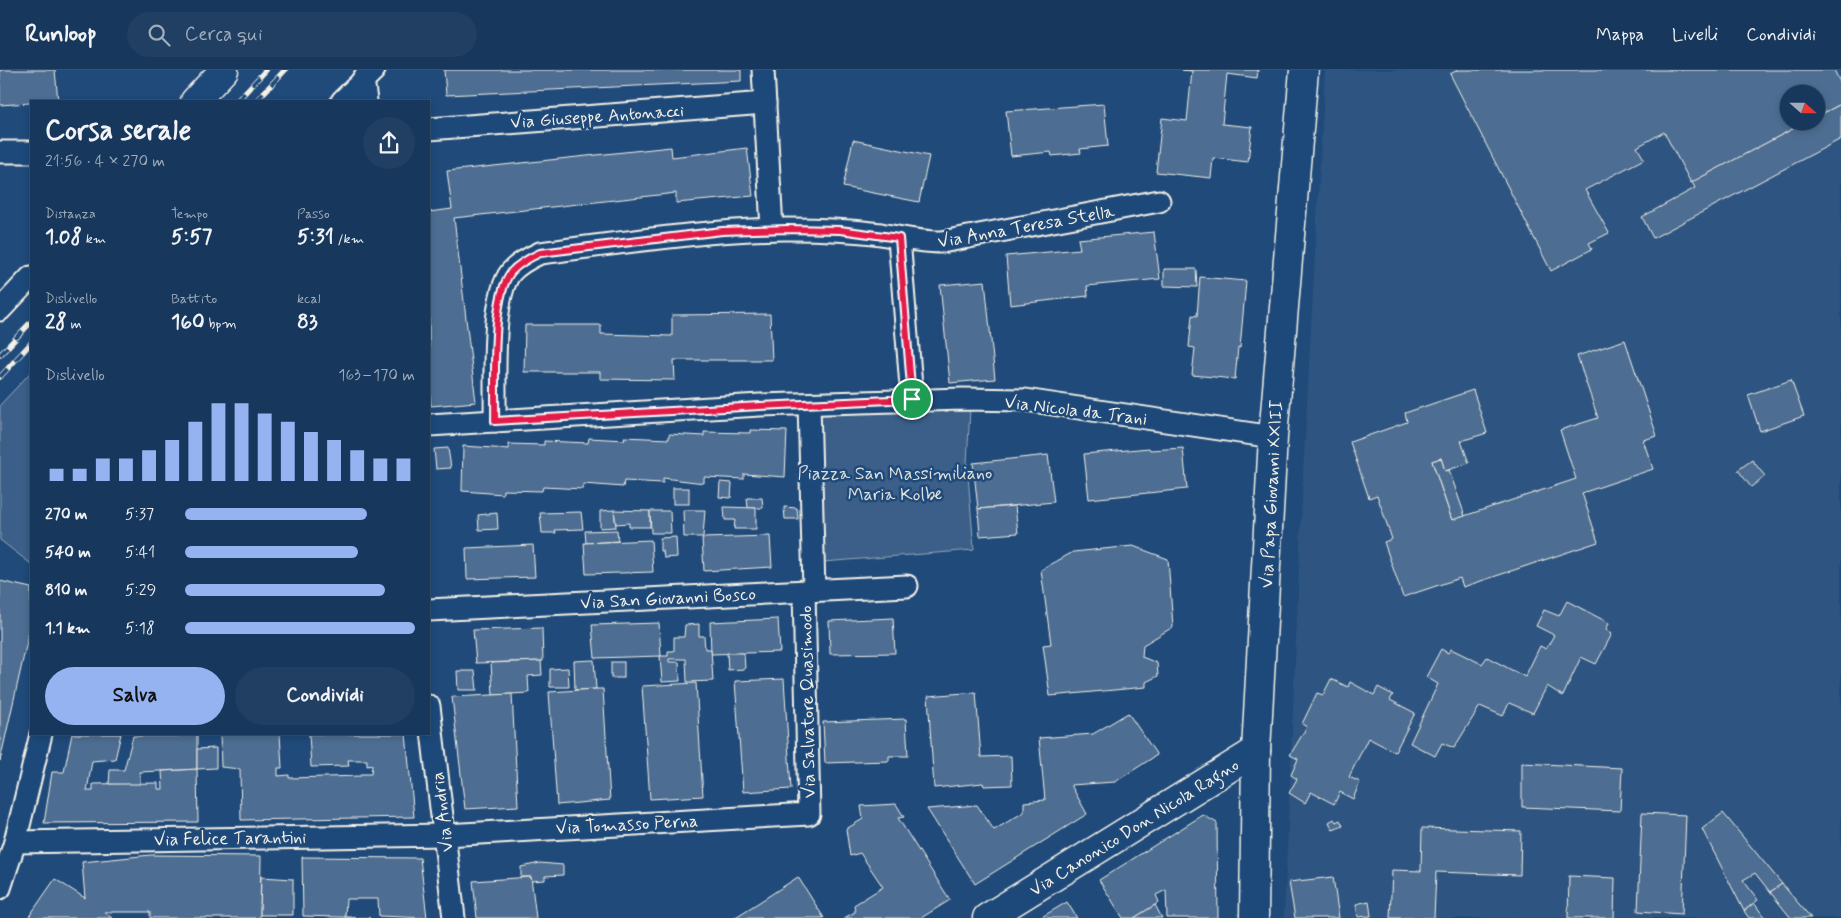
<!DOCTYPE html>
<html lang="it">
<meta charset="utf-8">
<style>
body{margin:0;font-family:Mynerve,sans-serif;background:#203f62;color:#f1f3f6;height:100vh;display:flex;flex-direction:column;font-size:19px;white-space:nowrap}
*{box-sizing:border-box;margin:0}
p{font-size:16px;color:#9eacbb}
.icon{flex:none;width:28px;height:28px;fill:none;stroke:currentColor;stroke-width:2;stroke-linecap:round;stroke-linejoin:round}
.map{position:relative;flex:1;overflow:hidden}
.drawer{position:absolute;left:30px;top:30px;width:400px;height:635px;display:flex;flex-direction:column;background:#17385c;border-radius:0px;box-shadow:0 2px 8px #0003,0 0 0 1px #365272}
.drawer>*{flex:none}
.needle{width:32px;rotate:111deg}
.buttons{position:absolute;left:1780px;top:15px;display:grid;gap:10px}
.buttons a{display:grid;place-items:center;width:45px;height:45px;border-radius:50%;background:#17385c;box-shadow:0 2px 8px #0003,0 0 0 1px #365272;font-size:25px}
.pin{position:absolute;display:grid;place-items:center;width:42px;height:42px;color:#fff;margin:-21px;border:2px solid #fff;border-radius:50%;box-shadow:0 1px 5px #0007}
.round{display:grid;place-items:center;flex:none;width:52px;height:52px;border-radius:26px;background:#203f62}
.overview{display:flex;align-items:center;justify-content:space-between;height:85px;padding:0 15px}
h1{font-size:28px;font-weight:700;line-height:38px}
.metrics{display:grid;grid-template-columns:repeat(3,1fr);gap:8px;height:85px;padding:5px 15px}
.metrics div{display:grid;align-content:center}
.metrics b{font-size:21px;font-weight:700}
.metrics small{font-size:14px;font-weight:400}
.metrics p{font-size:14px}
.chart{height:140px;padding:10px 15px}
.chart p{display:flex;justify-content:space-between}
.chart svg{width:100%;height:90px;margin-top:5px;stroke:#95b2f1;stroke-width:6}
.cta{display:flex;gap:10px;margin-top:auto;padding:10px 15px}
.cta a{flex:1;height:58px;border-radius:30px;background:#95b2f1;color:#111;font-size:20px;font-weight:700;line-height:58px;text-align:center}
.cta a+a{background:#203f62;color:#f1f3f6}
ul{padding:0 15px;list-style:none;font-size:16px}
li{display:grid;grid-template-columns:80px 60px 1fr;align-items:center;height:38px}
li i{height:12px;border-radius:6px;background:#95b2f1}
header{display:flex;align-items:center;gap:30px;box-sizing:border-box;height:70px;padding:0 25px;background:#17385c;border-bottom:1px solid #365272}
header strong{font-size:24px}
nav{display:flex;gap:28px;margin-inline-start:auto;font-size:18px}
.search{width:350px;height:45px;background:#203f62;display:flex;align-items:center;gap:12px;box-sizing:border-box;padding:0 18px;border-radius:28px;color:#9eacbb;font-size:19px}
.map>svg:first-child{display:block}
.built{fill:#2d5581;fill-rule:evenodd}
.green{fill:#3a5f88;stroke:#97a8b8}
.building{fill:#4d6e92;stroke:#f4f1e8}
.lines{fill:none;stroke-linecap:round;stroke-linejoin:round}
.street-casing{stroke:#f4f1e8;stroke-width:25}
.secondary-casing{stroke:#f4f1e8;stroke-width:31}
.street{stroke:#1f4a7a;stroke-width:21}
.secondary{stroke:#1f4a7a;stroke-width:28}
.rail-casing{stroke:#f4f1e8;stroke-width:5.5}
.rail{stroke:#1f4a7a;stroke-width:4;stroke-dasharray:11;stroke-linecap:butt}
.route-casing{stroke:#fff;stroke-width:10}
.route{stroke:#e11d48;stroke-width:6}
.labels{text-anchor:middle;stroke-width:5;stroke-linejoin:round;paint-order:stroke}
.street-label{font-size:18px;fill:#f4f1e8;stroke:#1f4a7a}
.park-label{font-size:18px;fill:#e1e2de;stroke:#1f4a7a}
</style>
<header>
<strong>Runloop</strong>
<div class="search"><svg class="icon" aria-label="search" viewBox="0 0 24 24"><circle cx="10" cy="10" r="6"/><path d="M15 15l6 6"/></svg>Cerca qui</div>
<nav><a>Mappa</a><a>Livelli</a><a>Condividi</a></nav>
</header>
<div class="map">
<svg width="1841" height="848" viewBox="0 0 1841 848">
<rect width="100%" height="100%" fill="#1f4a7a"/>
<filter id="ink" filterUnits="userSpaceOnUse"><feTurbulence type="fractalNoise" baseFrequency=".02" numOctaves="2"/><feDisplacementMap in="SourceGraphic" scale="10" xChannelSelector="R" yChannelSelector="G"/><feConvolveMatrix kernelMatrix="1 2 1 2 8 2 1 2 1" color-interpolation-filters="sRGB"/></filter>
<g filter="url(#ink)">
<!-- built -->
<path class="built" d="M 1325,0 L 1841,0 L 1841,848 L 1284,848 L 1303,406 ZM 1789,24 L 1816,24 L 1816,51 L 1789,51 Z"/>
<!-- green -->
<g class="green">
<polygon points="31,302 31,494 0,470 0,335"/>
<polygon points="970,339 967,393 974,480 823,492 820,341"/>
</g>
<!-- building -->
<g class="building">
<polygon points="0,0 55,0 58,31 0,35"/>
<polygon points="444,0 741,0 741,11 446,25"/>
<polygon points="1182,0 1258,0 1257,8 1227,4 1222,54 1252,57 1248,92 1213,88 1211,108 1156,102 1162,48 1187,51 1192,1"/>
<polygon points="1458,0 1834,0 1841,14 1841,34 1816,47 1816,24 1789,24 1789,51 1808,51 1691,113 1664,62 1637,77 1644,89 1585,120 1609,163 1589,173 1592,179 1551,201 1450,4"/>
<polygon points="1104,34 1108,76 1080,79 1081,83 1052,86 1051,82 1011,86 1006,41"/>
<polygon points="1841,34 1841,69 1653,168 1642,147 1695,118 1692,112 1808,51 1816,51 1816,47"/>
<polygon points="853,70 929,86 919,132 843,117"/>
<polygon points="671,77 672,87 747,78 753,126 676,133 676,123 454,148 476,332 431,336 429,313 429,142 452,139 447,101"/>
<polygon points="1154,162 1160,209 1087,216 1088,226 1010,235 1006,186 1080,179 1078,169"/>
<polygon points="1164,199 1196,199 1197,217 1164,216"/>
<polygon points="1200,207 1246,211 1240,278 1238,277 1235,309 1192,305 1195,278 1189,277 1192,245 1197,246"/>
<polygon points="985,211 995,309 950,313 940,215"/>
<polygon points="770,244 772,290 674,290 675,310 600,309 600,302 524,302 525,255 601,255 601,264 672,266 672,245"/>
<polygon points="1625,270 1657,366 1643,370 1653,399 1582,423 1598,472 1463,517 1460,508 1403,527 1384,472 1392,469 1377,425 1369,428 1350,372 1407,352 1405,343 1473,320 1487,363 1461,371 1469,393 1445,401 1441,388 1432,391 1452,450 1576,409 1560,360 1598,348 1577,286"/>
<polygon points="1791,310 1804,346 1760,361 1748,325"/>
<polygon points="750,360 787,361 785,407 744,404 744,409 704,407 704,413 663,408 663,413 624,411 623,417 583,414 583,419 543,417 542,421 503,420 503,424 462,421 463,376 509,379 509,374 544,375 544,371 588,373 589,368 625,370 624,367 669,369 669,364 704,366 704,362 750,363"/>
<polygon points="448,378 451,398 436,399 434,379"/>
<polygon points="1149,378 1150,380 1183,378 1187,419 1089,429 1084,384"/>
<polygon points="1048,385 1054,432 978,439 973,393"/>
<polygon points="1441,388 1445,401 1449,400 1465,446 1452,450 1432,391"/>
<polygon points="1752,390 1765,406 1751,417 1738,400"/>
<polygon points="720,412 732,413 731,428 719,427"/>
<rect x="673" y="418" width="16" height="16"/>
<polygon points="747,428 762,428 763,438 748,438"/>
<polygon points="1015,436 1018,463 980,466 978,439"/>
<polygon points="724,437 756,438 756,459 734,459 735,450 725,450"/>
<polygon points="784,437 797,438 798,449 785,449"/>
<polygon points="614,440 616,457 600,458 600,441"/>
<polygon points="614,440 650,441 650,457 629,457 629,453 616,454"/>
<polygon points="683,440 705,440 703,467 684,467"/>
<polygon points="650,441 670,441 671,463 651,463"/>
<polygon points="581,442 583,459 555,460 556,463 542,463 540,443"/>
<polygon points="497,443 498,459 479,460 478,445"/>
<polygon points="617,460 618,471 586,473 585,461"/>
<polygon points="770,466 772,497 704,501 702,468"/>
<polygon points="676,467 677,487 664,488 663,481 660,481 660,468"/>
<polygon points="651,470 653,502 586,504 584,473"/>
<polygon points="533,475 535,507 467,509 466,478"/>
<polygon points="1133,476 1168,489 1173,557 1143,575 1142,587 1157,593 1158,606 1146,612 1146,617 1050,626 1043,575 1051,574 1041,500 1073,482"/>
<polygon points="0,511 31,518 31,554 0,691"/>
<polygon points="1567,531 1609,553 1606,560 1612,564 1596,594 1581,587 1563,626 1547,616 1533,643 1509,633 1503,646 1480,636 1454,678 1442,673 1435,686 1410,673 1438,614 1426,607 1441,579 1448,583 1451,579 1482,594 1487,587 1525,607 1540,576 1546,579 1554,565 1536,556 1544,540 1559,546"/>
<polygon points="893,548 895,583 830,584 829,551"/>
<polygon points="778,549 780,582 711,584 710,552"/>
<polygon points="659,553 661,586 595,588 592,555"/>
<polygon points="699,554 699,566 704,566 705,579 711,579 713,611 687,612 686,589 669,589 669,592 679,592 680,611 662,612 660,586 668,586 668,581 674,581 674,567 684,567 685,555"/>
<polygon points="542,558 543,591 476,593 473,560"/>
<polygon points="727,583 744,583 745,599 728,600"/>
<polygon points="594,590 596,619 575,620 574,591"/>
<polygon points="541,591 542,605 528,606 529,623 493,625 491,593"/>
<rect x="611" y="592" width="13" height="16"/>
<polygon points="568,598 569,617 550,617 550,599"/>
<polygon points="457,601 475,601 477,620 458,620"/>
<polygon points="784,609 791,719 743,722 735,611"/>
<polygon points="1331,609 1348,617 1350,612 1374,625 1378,617 1393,625 1390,630 1415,643 1395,682 1368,668 1349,707 1360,712 1353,729 1340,722 1334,734 1311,722 1305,733 1289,723 1297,709 1291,705 1298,689 1290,685 1307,657 1302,654 1317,623 1323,625"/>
<polygon points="696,613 703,726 650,729 642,616"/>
<polygon points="596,619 603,619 610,730 557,735 549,622"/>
<polygon points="976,622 981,687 1011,686 1012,715 984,716 983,713 934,718 928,626"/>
<polygon points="512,624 518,736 465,739 452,627"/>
<polygon points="1128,643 1157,685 1115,712 1071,715 1087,744 975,814 927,739 977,735 994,760 1024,742 1024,732 1045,730 1039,668 1093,664"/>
<polygon points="906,649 908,686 889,686 889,691 825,693 823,652"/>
<polygon points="72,664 121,664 115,689 92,691 87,721 93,721 93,714 158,713 158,719 163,719 162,701 197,699 198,752 44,753 52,702 64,702"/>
<polygon points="179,664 197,664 197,699 140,702 140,714 109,714 110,700 124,700 133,666 179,666"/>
<polygon points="220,664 280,664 282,698 278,698 278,706 289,705 289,708 361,706 361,704 371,704 372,695 367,696 367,690 348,690 349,696 311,697 309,664 406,664 414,747 241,750 240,699 221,697"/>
<polygon points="216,678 216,698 197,699 197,679"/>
<polygon points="1522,693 1622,698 1620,741 1522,737"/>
<polygon points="896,734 904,747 898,748 950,830 921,848 844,848 855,842 854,835 883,817 860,783 850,786 846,759 863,749 861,736"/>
<polygon points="1642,743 1686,745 1682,844 1638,841"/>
<polygon points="1723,743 1782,814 1770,822 1755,803 1743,810 1758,830 1744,841 1702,759"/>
<polygon points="1203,745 1217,753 1218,848 1167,848 1166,820 1156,825 1159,832 1155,835 1134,848 1123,848 1099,810"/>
<polygon points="1334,749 1336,752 1340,750 1343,756 1333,760 1329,752"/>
<polygon points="1422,758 1521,761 1520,805 1436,802 1434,848 1390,848 1392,800 1421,801"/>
<polygon points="151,785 261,786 260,848 150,848 150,842 104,842 112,848 28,848 55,809 85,828 82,792"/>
<polygon points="302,787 420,788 427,848 379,846 378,829 346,829 345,847 370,848 303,846"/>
<polygon points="540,793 563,795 563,805 545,806 545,810 532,811 531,807 521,807 521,797"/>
<polygon points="1569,806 1615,808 1614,848 1568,848"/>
<polygon points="261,807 293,809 293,845 260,845"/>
<polygon points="531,807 536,848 477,848 473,811"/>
<polygon points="798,807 824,848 734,848 758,833"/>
<polygon points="1333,807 1339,848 1295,848 1289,812"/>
<polygon points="1782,814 1811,848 1791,848 1770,822"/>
<polygon points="1369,831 1371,846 1358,847 1356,834"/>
<polygon points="1067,832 1077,848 1040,848"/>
<polygon points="1754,833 1765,848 1749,848 1744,841"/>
<polygon points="1155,835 1162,848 1134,848"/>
</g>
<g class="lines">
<defs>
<g id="street">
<polyline points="763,0 772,159"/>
<polyline points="363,9 366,31"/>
<polyline points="342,31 374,0"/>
<polyline points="429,59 765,33"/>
<polyline points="0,82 31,82"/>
<polyline points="899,168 912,329"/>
<polyline points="0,240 31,207"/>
<polyline points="809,334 814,520"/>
<path d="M 495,351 C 496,317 490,228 511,202 C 519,193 529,188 540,183 C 622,173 704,160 786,159 C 818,159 850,160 881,164 C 902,168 921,172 942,172 L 1159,131"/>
<polyline points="429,355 760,335 963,329 1025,330 1273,367"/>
<polyline points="429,540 907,516"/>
<polyline points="429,636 454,848"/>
<polyline points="15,772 445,765 809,744 804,521"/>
<polyline points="0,818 15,772 41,664"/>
</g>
<g id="secondary">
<polyline points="195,31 224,0"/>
<polyline points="987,848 1256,681"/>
<polyline points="1254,848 1256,681 1273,367 1304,0"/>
</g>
</defs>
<!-- street casing -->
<use href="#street" class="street-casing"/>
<!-- secondary casing -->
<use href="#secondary" class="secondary-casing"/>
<!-- street -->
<use href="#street" class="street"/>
<!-- secondary -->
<use href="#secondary" class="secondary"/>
<defs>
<g id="rail">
<polyline points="237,31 266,0"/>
<polyline points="256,31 285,0"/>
<polyline points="0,285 31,252"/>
<polyline points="0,307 31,273"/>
</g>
</defs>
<!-- rail casing -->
<use href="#rail" class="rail-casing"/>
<!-- rail -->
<use href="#rail" class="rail"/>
</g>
</g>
<g class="lines" filter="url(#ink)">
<defs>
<path id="route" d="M 787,159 L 840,160 L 899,168 L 912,329 L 760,336 L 495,351 C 496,317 490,229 511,202 C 519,193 529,188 540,183 L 722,161 Z"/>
</defs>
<!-- route casing -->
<use href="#route" class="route-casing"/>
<!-- route -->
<use href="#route" class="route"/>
</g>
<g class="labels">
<!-- street labels -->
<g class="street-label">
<text transform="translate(597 46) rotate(-4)" y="6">Via Giuseppe Antonacci</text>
<text transform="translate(1026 156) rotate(-10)" y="6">Via Anna Teresa Stella</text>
<text transform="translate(1076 340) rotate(7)" y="6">Via Nicola da Trani</text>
<text transform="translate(1271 424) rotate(-87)" y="6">Via Papa Giovanni XXIII</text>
<text transform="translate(668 528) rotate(-3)" y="6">Via San Giovanni Bosco</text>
<text transform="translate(807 632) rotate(-91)" y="6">Via Salvatore Quasimodo</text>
<text transform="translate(442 742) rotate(-97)" y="6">Via Andria</text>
<text transform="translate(627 754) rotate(-3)" y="6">Via Tomasso Perna</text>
<text transform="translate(1134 757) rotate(-32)" y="6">Via Canonico Don Nicola Ragno</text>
<text transform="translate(230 768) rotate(-1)" y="6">Via Felice Tarantini</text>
</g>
<!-- park labels -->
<g class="park-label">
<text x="895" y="409">Piazza San Massimiliano<tspan x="895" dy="21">Maria Kolbe</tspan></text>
</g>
</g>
</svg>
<div class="buttons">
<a><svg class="needle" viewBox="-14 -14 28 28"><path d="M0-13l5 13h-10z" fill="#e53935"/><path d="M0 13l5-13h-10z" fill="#9eacbb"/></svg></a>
</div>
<div class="pin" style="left:912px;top:329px;background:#1e9e55"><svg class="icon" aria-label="arrive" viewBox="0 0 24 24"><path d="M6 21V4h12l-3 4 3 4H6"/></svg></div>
<section class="drawer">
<div class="overview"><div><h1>Corsa serale</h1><p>21:56 · 4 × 270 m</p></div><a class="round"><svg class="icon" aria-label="share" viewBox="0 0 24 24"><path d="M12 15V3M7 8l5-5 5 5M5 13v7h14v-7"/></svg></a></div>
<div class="metrics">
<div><p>Distanza</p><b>1.08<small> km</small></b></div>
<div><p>Tempo</p><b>5:57</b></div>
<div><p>Passo</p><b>5:31<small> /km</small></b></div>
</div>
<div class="metrics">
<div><p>Dislivello</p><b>28<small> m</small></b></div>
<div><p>Battito</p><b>160<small> bpm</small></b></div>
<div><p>kcal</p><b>83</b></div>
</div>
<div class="chart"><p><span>Dislivello</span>163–170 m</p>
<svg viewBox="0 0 160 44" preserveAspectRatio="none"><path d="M5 44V38M15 44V38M25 44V33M35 44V33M45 44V29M55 44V24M65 44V15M75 44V6M85 44V6M95 44V11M105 44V15M115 44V20M125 44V24M135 44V29M145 44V33M155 44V33"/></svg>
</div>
<ul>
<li><b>270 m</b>5:37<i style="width:79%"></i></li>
<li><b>540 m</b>5:41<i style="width:75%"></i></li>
<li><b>810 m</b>5:29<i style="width:87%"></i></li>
<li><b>1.1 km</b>5:18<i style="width:100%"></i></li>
</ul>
<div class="cta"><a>Salva</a><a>Condividi</a></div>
</section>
</div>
